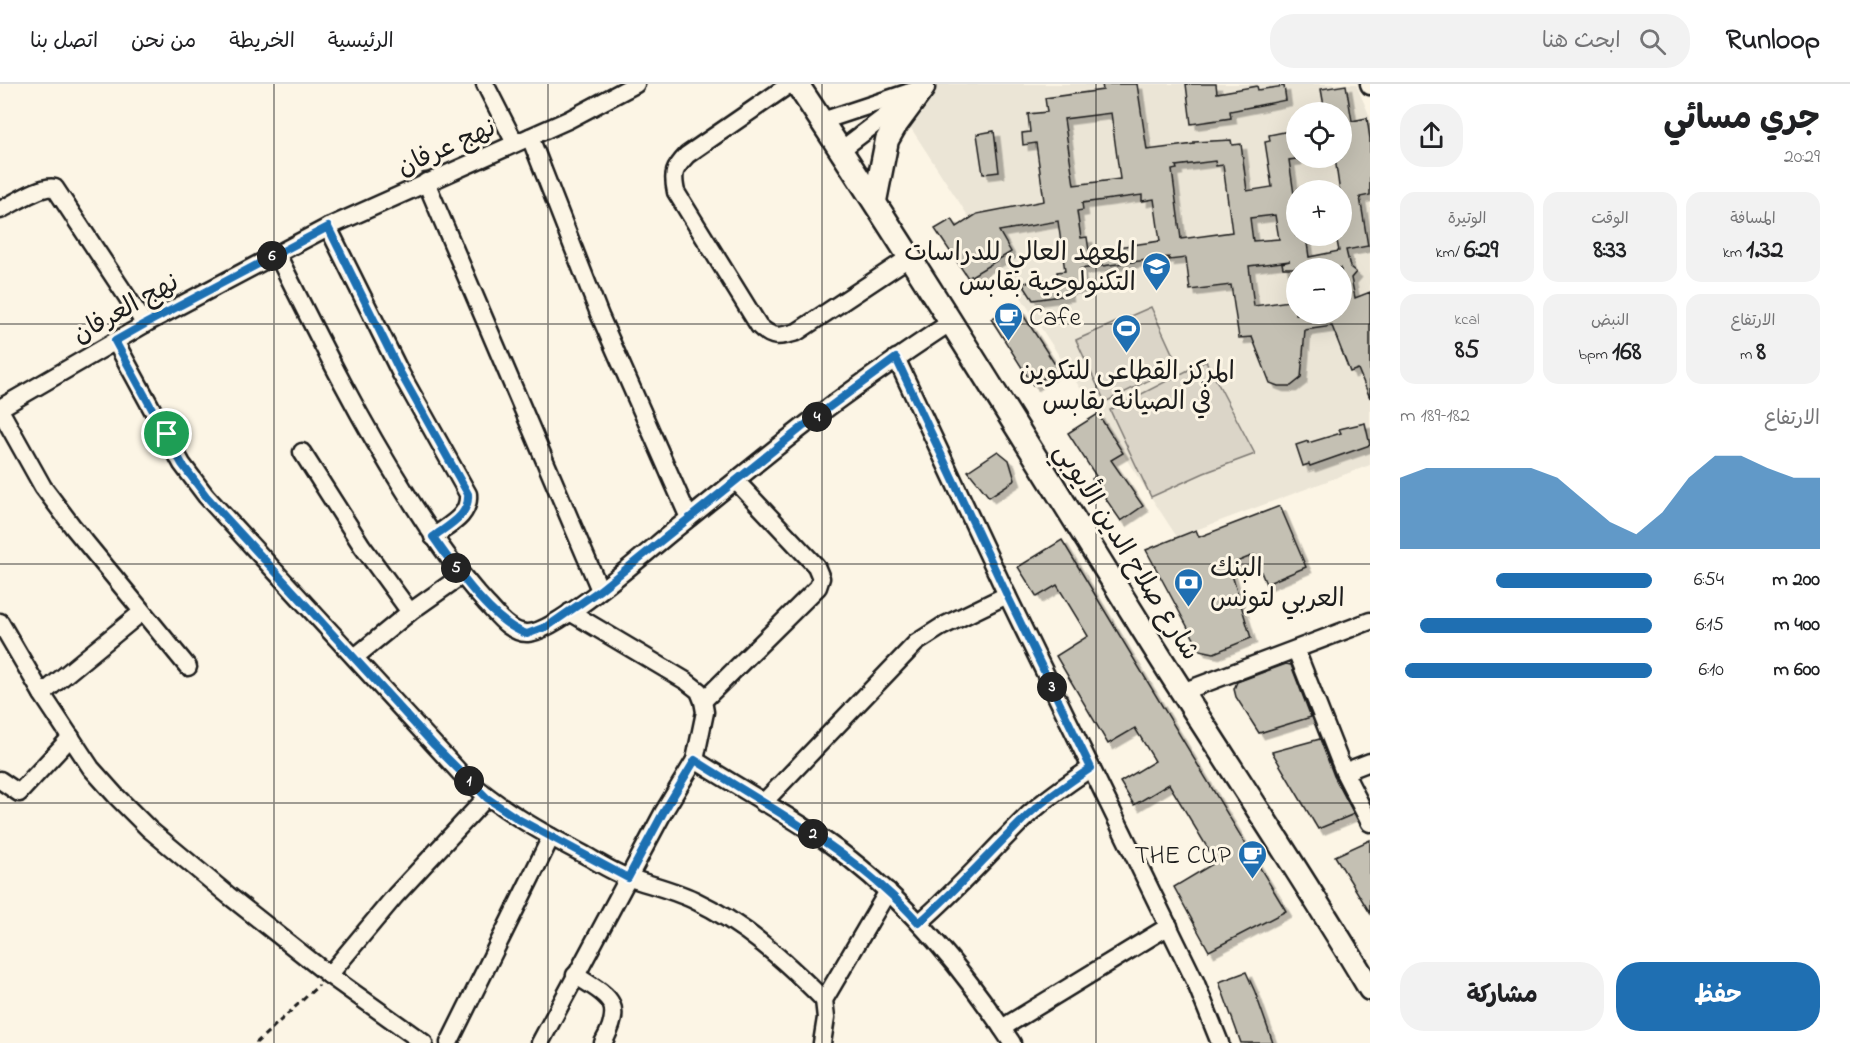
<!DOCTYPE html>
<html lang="ar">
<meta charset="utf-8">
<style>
body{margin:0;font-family:"Indie Flower","Playpen Sans Arabic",sans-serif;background:#f2f2f2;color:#202124;direction:rtl;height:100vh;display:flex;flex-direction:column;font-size:22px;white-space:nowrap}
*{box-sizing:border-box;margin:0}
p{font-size:20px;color:#757577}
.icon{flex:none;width:33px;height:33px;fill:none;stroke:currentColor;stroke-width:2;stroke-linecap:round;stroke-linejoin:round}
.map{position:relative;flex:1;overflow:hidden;direction:ltr}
.details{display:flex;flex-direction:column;background:#fff;width:480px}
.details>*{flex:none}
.buttons{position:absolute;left:1286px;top:18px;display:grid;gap:12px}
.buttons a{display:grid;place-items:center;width:66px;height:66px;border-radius:50%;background:#fff;box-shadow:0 6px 24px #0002;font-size:30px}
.pin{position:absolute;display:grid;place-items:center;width:51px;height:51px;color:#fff;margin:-26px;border:3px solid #fff;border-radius:50%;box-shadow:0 2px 6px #0007}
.km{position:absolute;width:30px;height:30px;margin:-15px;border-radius:50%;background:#222;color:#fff;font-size:16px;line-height:30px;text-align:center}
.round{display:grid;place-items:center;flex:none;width:63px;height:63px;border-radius:24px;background:#f2f2f2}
.summary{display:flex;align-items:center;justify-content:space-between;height:102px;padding:0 30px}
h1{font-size:33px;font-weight:700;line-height:45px}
.stats{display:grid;grid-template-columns:repeat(3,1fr);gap:9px;height:102px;padding:6px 30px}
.stats div{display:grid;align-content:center;border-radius:15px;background:#f2f2f2;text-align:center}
.stats b{font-size:26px;font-weight:700}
.stats small{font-size:16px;font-weight:400}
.stats p{font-size:16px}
.chart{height:168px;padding:12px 30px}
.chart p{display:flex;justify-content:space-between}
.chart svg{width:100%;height:108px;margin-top:6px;fill:#1f6fb2;opacity:.7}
.action{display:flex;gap:12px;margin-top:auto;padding:12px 30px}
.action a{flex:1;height:69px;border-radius:24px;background:#1f6fb2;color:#fff;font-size:24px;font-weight:700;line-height:69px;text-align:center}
.action a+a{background:#f2f2f2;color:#202124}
ul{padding:0 30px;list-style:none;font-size:20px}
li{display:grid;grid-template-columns:96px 72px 1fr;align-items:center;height:45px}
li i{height:15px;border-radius:8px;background:#1f6fb2}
header{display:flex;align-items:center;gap:36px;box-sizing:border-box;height:84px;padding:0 30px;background:#fff;border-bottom:2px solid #e0e0e0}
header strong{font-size:28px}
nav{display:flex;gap:33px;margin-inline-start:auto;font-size:21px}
.search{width:420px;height:54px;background:#f2f2f2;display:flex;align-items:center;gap:15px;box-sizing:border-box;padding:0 21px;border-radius:24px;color:#757577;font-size:22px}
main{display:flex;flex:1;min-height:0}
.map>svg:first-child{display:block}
.built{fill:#ebe5d6;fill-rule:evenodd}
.green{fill:#dbd5c8;stroke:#7c7872;stroke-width:1.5}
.building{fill:#c4c0b3;stroke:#1c1c1c;stroke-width:1.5;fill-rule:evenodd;filter:url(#shadow)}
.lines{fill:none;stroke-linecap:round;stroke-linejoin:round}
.minor-casing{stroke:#1c1c1c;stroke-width:21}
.secondary-casing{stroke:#1c1c1c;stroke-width:27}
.path{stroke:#1c1c1c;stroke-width:3;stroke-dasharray:6 4.5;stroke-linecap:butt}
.minor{stroke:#fcf5e5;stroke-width:16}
.secondary{stroke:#fcf5e5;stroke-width:22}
.route-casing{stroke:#fff;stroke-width:12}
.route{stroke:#1f6fb2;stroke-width:8}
.grid{fill:none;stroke:#1c1c1c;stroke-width:1.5;stroke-opacity:0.55}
.labels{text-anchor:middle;stroke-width:6;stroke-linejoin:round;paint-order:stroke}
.street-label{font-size:26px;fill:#1c1c1c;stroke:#fcf5e5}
.poi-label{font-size:26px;fill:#1c1c1c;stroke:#fcf5e5;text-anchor:end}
</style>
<header>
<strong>Runloop</strong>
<div class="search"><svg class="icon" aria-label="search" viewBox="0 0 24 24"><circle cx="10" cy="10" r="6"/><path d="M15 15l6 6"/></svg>ابحث هنا</div>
<nav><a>الرئيسية</a><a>الخريطة</a><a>من نحن</a><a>اتصل بنا</a></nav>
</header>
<main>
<section class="details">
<div class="summary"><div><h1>جري مسائي</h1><p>20:29</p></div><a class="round"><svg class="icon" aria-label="share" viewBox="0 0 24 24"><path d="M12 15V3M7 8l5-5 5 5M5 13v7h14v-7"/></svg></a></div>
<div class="stats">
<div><p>المسافة</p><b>1.32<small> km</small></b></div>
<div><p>الوقت</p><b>8:33</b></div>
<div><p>الوتيرة</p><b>6:29<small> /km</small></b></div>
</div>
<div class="stats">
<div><p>الارتفاع</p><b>8<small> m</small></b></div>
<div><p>النبض</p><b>168<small> bpm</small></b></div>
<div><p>kcal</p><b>85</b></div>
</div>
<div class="chart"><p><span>الارتفاع</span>182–189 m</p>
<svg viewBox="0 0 160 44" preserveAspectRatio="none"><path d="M0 44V15L10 11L20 11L30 11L40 11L50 11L60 15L70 24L80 33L90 38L100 29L110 15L120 6L130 6L140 11L150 15L160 15V44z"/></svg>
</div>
<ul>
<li><b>200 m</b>6:54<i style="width:62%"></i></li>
<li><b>400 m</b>6:15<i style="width:92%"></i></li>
<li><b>600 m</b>6:10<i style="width:98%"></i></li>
</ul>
<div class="action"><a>حفظ</a><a>مشاركة</a></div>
</section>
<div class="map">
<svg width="1370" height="959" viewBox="0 0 1370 959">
<defs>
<filter id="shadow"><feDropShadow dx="5.5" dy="5.5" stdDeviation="0" flood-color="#0004"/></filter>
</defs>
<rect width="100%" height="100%" fill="#fcf5e5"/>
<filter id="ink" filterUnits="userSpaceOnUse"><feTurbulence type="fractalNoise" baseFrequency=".0167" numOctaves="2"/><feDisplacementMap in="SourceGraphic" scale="12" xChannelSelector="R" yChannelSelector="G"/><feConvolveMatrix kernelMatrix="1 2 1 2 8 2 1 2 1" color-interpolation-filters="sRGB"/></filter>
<g filter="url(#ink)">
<!-- built -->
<path class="built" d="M 935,0 L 1356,0 L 1370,33 L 1370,381 L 1177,453 L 907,38 L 915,9 ZM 1296,28 L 1341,28 L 1341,74 L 1296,74 ZM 1296,106 L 1341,106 L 1341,152 L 1296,152 ZM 1296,184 L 1341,184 L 1341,230 L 1296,230 Z"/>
<!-- green -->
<g class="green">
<polygon points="1151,223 1178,282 1105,318 1076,256"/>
<polygon points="1206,277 1255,370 1204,389 1151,413 1110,326"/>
</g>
<!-- building -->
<g class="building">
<path d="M 1102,0 L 1137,0 L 1147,66 L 1194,60 L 1194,58 L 1231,56 L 1232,61 L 1241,60 L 1247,107 L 1272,103 L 1265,58 L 1270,57 L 1269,51 L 1289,47 L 1290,55 L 1296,54 L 1296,75 L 1289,76 L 1296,124 L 1296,152 L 1306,152 L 1309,173 L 1339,167 L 1336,152 L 1341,152 L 1341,130 L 1343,130 L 1335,74 L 1341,74 L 1341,28 L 1325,28 L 1321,5 L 1346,1 L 1352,37 L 1367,34 L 1370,55 L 1370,111 L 1360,113 L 1368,162 L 1346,166 L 1350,183 L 1356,188 L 1351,194 L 1355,214 L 1370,208 L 1370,314 L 1358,285 L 1350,288 L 1332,242 L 1305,246 L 1301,294 L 1291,302 L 1278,302 L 1270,299 L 1252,253 L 1239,254 L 1231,201 L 1190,206 L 1186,174 L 1169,176 L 1169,173 L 1080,185 L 1082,203 L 1067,205 L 1068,211 L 1033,216 L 1022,199 L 1058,194 L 1057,188 L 1065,187 L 1058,137 L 999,147 L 1011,168 L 968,194 L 935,145 L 952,135 L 957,143 L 977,130 L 1044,117 L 1036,59 L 1023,61 L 1022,49 L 1030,48 L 1028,30 L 1047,28 L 1045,14 L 1103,6 ZM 1111,29 L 1120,95 L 1074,101 L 1064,35 ZM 1215,77 L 1216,82 L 1223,81 L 1232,148 L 1181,155 L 1172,86 L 1177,85 L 1176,82 ZM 1142,111 L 1142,117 L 1154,115 L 1160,157 L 1089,167 L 1087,153 L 1081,154 L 1077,127 L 1083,126 L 1082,119 ZM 1275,131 L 1279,155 L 1253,157 L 1250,134 ZM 1290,177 L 1282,179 L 1283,184 L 1341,184 L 1341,230 L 1296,230 L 1296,216 L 1254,222 L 1249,182 Z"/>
<polygon points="1186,0 1216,0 1217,9 1257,2 1258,6 1284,2 1286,16 1230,27 1231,34 1191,40"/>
<polygon points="994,47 999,88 983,90 977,50"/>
<polygon points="1016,220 1058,285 1033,301 991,235"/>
<polygon points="1098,330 1123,369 1111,376 1143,422 1121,437 1092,395 1096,392 1068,349"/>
<polygon points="1365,339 1370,361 1310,382 1309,380 1303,382 1296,361 1308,357 1308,359 1341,349 1339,345"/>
<polygon points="998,367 1009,376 1015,396 989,413 968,387"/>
<polygon points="1280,422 1306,483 1266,500 1254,471 1229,481 1251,554 1214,569 1200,566 1146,466 1196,446 1199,453"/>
<polygon points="1062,456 1286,827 1209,867 1174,803 1216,778 1169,700 1134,721 1120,698 1155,677 1135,644 1108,660 1056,572 1088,552 1057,501 1037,513 1018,483"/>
<polygon points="1286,580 1291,581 1311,633 1259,649 1236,613 1234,605 1237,598"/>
<polygon points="1320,655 1334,692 1354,730 1318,745 1272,668"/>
<polygon points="1370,756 1370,829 1335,772"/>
<polygon points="1246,888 1255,908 1273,959 1241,959 1219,898"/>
</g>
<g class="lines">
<defs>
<g id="minor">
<polyline points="485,0 515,59"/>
<path d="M 790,0 L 687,71 C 674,85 672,89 676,108 L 759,242 C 772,255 780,253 797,248 L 910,173"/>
<polyline points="1369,0 1370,2"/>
<polyline points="822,37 925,3"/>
<polyline points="530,53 600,232 689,434"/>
<polyline points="841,66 908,15"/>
<polyline points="426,98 600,506"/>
<path d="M 0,126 C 13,120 42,100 55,104 L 145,240"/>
<path d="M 328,143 L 401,290 L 468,410 C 470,432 449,441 433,453"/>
<path d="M 277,170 C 317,250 356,330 404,406 C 429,446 453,483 485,518 C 496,529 510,550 528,549 C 557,548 647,468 673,447 C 717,412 760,376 805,341 C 852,305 901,271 951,238"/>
<path d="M 115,257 L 182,380 L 206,412 L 463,692 C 501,726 541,748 585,771 C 599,779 614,789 630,794 C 651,801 673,806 694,816 C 745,840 785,877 824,916"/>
<polyline points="896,274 1007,511 1195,897 1220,959"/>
<polyline points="0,324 145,240 328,143 568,36 636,0"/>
<polyline points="0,326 43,403 73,443 188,583"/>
<polyline points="302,368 362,462 410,528"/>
<polyline points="0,538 42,610 91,684 116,712 149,745 228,811 329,891 424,959"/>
<polyline points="1296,566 1344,688 1370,739"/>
<polyline points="355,573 410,528 461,492"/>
<polyline points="1182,608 1370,537"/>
<polyline points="42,610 142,528"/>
<polyline points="703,617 818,503 821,494 816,482 736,397"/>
<path d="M 695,676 C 739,704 785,729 827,758 C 902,810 962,883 1012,959"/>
<polyline points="1344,688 1370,678"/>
<polyline points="0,696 19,709 71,653"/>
<polyline points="763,719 916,559 941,543 1007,511"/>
<path d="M 919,839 C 958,806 991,767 1028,731 C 1048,713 1070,698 1091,684"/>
<polyline points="329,891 395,812 487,713"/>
<path d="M 575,891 C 608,912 626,918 603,959"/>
<polyline points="1002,944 1169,842"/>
<polyline points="449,959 551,753"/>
<polyline points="540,959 663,729 695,676 705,628 703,617 699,607 686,597 570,528"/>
<polyline points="822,959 826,934 824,916 888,807"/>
</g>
<g id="secondary">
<path d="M 797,0 C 922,188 1040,381 1160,573 C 1230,684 1303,792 1370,905"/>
<polyline points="875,117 887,56 895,42 923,4"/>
</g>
</defs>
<!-- minor casing -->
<use href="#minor" class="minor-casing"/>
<!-- secondary casing -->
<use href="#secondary" class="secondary-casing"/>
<!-- path -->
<polyline class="path" points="256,959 319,901"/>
<!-- minor -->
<use href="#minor" class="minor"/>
<!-- secondary -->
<use href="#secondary" class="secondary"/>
</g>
</g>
<g class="lines" filter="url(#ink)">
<defs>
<path id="route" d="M 328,143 L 401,290 L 468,410 C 470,431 449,441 433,453 C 454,482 492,539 527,550 L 548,542 L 600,506 L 805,341 L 896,274 L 1007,511 L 1091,684 C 1070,698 1048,713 1028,731 C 991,767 958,805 919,839 C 857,769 773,726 695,676 L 663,729 L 628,794 L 518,735 L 487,714 L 434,661 L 206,412 L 182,380 L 115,257 L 145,240 Z"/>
</defs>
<!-- route casing -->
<use href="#route" class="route-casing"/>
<!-- route -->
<use href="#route" class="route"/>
</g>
<!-- grid -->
<path class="grid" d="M 274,0 L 274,959M 548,0 L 548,959M 822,0 L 822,959M 1096,0 L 1096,959M 0,240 L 1370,240M 0,480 L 1370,480M 0,719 L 1370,719"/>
<!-- icons -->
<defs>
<symbol id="university-pin" viewBox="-11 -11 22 30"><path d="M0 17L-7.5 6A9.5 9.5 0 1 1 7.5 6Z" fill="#1f6fb2" stroke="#fcf5e5"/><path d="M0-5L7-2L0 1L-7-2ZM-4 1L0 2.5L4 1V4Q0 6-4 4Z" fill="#fff"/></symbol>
<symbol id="cafe-pin" viewBox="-11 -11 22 30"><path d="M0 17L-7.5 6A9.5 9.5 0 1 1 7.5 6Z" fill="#1f6fb2" stroke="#fcf5e5"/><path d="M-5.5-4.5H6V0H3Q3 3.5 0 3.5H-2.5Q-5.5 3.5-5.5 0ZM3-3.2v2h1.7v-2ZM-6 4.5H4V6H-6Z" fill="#fff"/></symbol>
<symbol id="stadium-pin" viewBox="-11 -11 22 30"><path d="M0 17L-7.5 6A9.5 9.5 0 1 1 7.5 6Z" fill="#1f6fb2" stroke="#fcf5e5"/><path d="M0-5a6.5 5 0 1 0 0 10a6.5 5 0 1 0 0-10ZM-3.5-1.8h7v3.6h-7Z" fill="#fff"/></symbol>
<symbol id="bank-pin" viewBox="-11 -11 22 30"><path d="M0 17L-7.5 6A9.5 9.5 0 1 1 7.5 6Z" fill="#1f6fb2" stroke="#fcf5e5"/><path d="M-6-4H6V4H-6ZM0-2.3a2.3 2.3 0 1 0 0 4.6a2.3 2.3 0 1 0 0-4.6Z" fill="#fff"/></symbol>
</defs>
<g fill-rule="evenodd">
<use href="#university-pin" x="1140" y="166" width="33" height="45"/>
<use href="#cafe-pin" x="992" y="216" width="33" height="45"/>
<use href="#stadium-pin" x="1110" y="228" width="33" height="45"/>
<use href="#bank-pin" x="1172" y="482" width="33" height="45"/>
<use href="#cafe-pin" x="1236" y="754" width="33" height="45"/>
</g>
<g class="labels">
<!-- street labels -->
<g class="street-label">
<text transform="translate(446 62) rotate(-24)" y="9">نهج عرفان</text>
<text transform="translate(125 223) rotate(-29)" y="9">نهج العرفان</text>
<text transform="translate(1128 467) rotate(58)" y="9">شارع صلاح الدين الأيوبي</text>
</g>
<!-- poi labels -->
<g class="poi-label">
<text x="1136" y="176">المعهد العالي للدراسات<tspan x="1136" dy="30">التكنولوجية بقابس</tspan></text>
<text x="1029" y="241" text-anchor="start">Cafe</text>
<text x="1127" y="295" text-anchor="middle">المركز القطاعى للتكوين<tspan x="1127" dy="30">في الصيانة بقابس</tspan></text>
<text x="1210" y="492" text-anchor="start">البنك<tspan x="1210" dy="30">العربي لتونس</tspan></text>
<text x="1231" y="779">THE CUP</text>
</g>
</g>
</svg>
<div class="buttons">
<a><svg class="icon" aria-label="locate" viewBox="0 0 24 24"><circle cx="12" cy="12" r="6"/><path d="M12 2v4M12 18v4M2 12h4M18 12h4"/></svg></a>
<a>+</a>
<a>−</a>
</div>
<div class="pin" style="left:167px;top:350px;background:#1e9e55"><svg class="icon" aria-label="arrive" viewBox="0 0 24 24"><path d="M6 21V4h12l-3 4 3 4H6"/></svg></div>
<b class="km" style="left:469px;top:697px">1</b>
<b class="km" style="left:813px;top:750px">2</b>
<b class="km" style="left:1052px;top:603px">3</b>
<b class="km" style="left:817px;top:333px">4</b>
<b class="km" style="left:456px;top:484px">5</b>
<b class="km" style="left:272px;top:172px">6</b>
</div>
</main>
